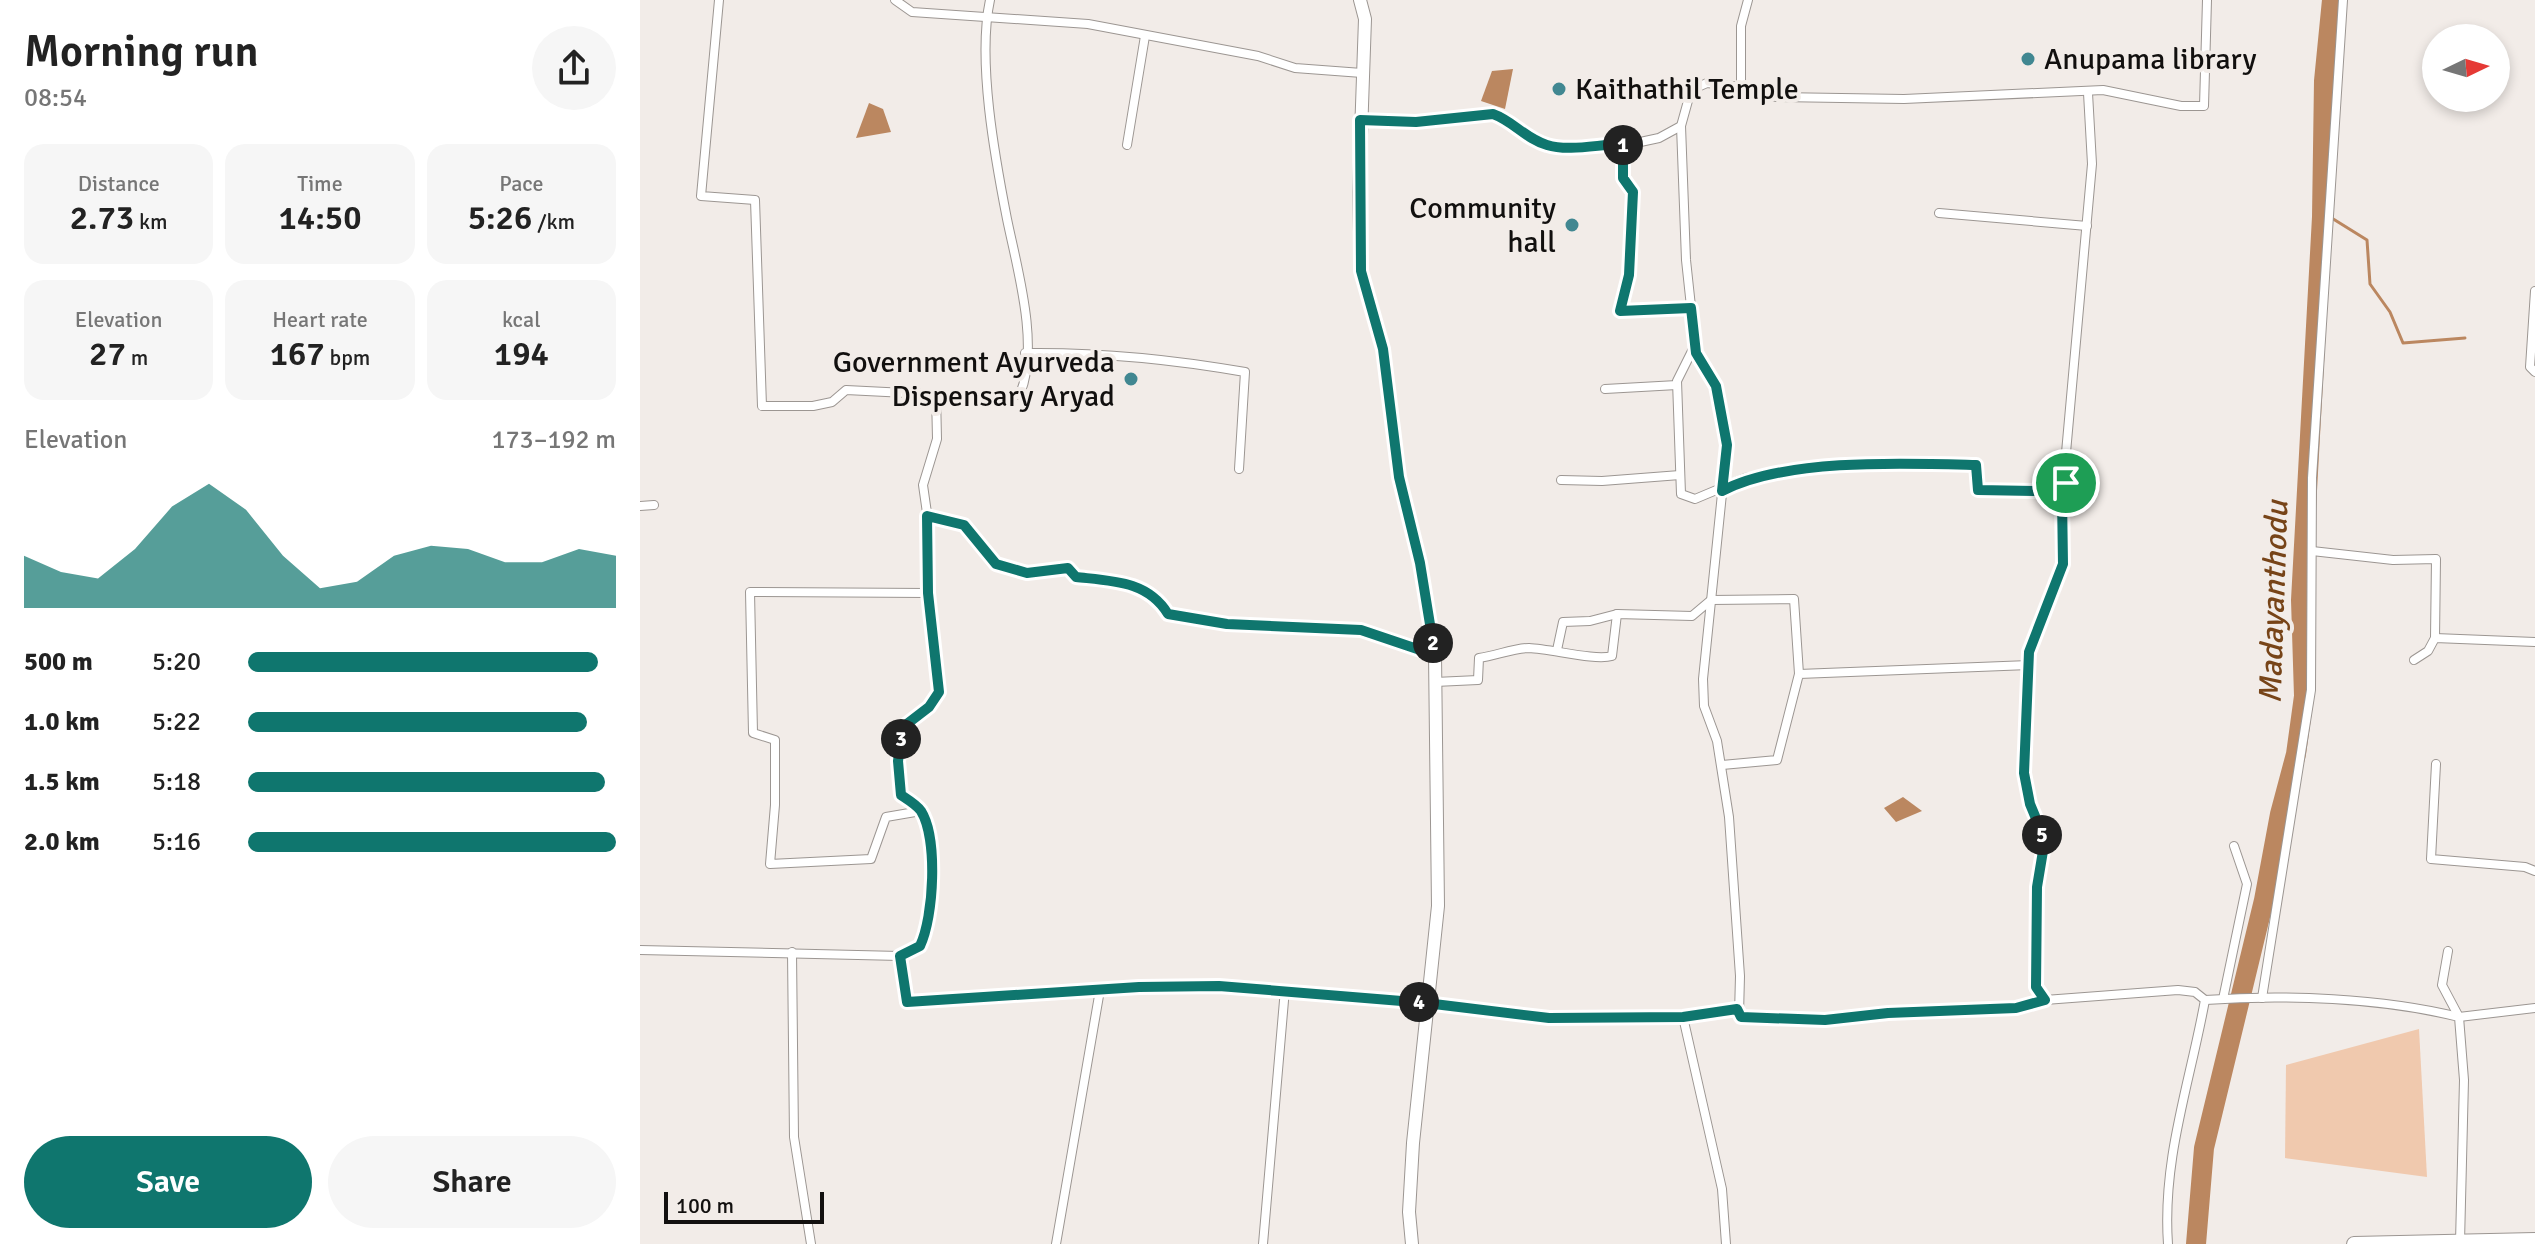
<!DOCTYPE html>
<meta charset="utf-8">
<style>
body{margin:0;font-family:Signika,sans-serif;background:#f6f6f6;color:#222;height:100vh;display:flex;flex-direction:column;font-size:30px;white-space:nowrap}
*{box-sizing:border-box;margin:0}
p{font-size:26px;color:#767676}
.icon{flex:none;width:44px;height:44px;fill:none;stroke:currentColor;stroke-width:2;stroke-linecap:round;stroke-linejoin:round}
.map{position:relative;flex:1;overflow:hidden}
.side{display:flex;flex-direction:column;background:#fff;width:640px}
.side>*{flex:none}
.needle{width:52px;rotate:85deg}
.controls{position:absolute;left:1782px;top:24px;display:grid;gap:16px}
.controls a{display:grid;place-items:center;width:88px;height:88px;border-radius:50%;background:#fff;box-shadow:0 4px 12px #0003;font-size:40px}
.scale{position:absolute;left:24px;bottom:20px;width:160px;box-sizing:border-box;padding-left:8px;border:4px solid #12100f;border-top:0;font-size:22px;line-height:28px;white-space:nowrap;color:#12100f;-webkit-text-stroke:6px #f2ece8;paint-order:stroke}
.pin{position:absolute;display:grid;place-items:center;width:68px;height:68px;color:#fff;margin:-34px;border:4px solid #fff;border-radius:50%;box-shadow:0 2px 8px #0007}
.km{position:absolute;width:40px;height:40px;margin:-20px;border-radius:50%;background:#222;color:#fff;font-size:22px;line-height:40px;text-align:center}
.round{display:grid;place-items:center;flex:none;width:84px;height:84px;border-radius:42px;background:#f6f6f6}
.overview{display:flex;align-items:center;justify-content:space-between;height:136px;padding:0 24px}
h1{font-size:44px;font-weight:600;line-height:60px}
.metrics{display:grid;grid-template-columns:repeat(3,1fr);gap:12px;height:136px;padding:8px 24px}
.metrics div{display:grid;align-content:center;border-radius:20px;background:#f6f6f6;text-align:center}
.metrics b{font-size:34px;font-weight:600}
.metrics small{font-size:22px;font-weight:400}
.metrics p{font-size:22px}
.chart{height:224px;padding:16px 24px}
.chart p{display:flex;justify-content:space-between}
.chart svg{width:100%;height:144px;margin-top:8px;fill:#0f766e;opacity:.7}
.button{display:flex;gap:16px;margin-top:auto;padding:16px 24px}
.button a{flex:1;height:92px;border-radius:48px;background:#0f766e;color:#fff;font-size:32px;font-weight:600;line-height:92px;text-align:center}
.button a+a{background:#f6f6f6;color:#222}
ul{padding:0 24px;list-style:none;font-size:26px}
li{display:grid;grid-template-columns:128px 96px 1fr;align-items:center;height:60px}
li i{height:20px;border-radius:10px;background:#0f766e}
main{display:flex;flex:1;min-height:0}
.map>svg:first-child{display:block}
.green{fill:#f0c9ae}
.water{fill:#bb8760}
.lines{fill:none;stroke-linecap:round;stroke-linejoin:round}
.stream{stroke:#bb8760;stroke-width:3}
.river{stroke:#bb8760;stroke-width:20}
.minor-casing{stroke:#9c9692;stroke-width:10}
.secondary-casing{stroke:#9c9692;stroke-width:14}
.primary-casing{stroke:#9c9692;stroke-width:16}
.minor{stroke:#fff;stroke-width:8}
.secondary{stroke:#fff;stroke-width:12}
.primary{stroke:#fff;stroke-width:14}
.route-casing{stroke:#fff;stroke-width:16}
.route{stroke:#0f766e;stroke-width:10}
.poi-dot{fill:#418791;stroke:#f2ece8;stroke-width:3}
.labels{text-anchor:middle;stroke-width:8;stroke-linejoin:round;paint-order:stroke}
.poi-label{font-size:30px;fill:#12100f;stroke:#f2ece8;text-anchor:start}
.water-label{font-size:32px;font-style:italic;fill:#774418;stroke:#f2ece8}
</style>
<main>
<section class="side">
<div class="overview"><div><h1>Morning run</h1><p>08:54</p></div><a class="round"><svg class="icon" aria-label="share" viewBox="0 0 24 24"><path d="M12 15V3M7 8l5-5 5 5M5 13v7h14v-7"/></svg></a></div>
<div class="metrics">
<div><p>Distance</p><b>2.73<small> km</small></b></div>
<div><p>Time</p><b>14:50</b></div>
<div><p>Pace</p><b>5:26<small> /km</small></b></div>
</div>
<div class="metrics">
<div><p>Elevation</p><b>27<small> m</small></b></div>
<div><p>Heart rate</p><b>167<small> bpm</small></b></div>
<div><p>kcal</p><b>194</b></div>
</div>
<div class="chart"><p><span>Elevation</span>173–192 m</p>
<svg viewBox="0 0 160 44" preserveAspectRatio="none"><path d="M0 44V28L10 33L20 35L30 26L40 13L50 6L60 14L70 28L80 38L90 36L100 28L110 25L120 26L130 30L140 30L150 26L160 28V44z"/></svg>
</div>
<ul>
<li><b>500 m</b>5:20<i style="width:95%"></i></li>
<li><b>1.0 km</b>5:22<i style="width:92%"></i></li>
<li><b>1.5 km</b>5:18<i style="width:97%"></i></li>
<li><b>2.0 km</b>5:16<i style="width:100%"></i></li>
</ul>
<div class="button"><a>Save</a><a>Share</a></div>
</section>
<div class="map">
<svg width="1895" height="1244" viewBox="0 0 1895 1244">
<rect width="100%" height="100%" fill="#f2ece8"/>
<!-- green -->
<polygon class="green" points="1779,1029 1787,1177 1645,1158 1646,1065"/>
<!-- water -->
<g class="water">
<polygon points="873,69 865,109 841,101 852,71"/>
<polygon points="229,103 243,109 251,132 216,138"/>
<polygon points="1263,797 1282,811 1256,822 1244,808"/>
</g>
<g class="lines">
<!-- stream -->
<polyline class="stream" points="1682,212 1727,240 1730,284 1750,312 1763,343 1825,338"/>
<!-- river -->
<polyline class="river" points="1556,1244 1564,1148 1624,900 1640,814 1656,754 1664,696 1661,600 1682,217 1684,81 1692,0"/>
<defs>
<g id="minor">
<path d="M 79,0 L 61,196 L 115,200 L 122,406 L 173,406 L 192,402 L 206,390 L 366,398 L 380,394 C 400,346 377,268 367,219 C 355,158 337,60 350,0"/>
<polyline points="255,0 272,12 448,24 618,56 655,68 722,73"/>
<polyline points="1101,87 1101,26 1108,0"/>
<path d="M 1448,93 L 1452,164 L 1422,497 L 1423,564 L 1415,592 L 1389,652 L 1384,773 L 1390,804 L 1402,833 L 1403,851 L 1397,887 L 1396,987 L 1405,1000 L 1538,990 L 1555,992 L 1565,1000 C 1550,1083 1522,1159 1528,1244"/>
<polyline points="720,120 776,122 853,114 908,146 991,144 1019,138 1041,126 1051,90 1067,83 1101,87 1136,97 1264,99 1463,90 1541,106 1564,106 1567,0"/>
<polyline points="1041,126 1046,260 1056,353 1076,386 1087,445 1063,679 1064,706 1077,741 1089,817 1100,976 1099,1014 1101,1017 1185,1020 1248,1013 1388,1007 1405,1000"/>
<polyline points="983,144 983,178 993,192 989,275 980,311 1051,308"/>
<polyline points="487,145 505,36"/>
<polyline points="1299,213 1447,226"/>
<polyline points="1895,291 1890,367 1895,372"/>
<polyline points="1055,345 1037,381 1041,494 1055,499 1105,478 1160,470 1240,464 1336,465 1338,490 1395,491 1426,483"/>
<path d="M 385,353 C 460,352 531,359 605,372 L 599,469"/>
<polyline points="965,389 1037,385"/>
<polyline points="921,480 962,481 1040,475"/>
<polyline points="0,506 14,505"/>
<path d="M 287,516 L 324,525 L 356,564 L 387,573 L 428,568 L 436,577 C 473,581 508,581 528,614 L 587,624 L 721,630 L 795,655"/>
<polyline points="1672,551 1753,560 1796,559 1795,638"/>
<polyline points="917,650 923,622 950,621 977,614"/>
<polyline points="1774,660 1788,651 1795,638 1895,642"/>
<path d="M 795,682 L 838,680 L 839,658 C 855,656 874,648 889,648 C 912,649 955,661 972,656 L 977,614 L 1052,616 L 1071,600 L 1154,599 L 1159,674"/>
<polyline points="1796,764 1791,859 1885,867 1895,871"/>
<polyline points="1082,765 1137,760 1159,674 1389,665"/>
<polyline points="281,811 246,817 231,859 130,864 135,805 135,740 113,733 110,592 288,593"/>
<path d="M 0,950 L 260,956 L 280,946 C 294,917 298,838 281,811 C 277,805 267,799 261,795 L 258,761 L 263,727 L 289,707 L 299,692 L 288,593 L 288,520 L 283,485 L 297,439 L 296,394"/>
<polyline points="1808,951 1802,985 1819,1017 1895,1008"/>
<polyline points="152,952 154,1137 171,1244"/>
<polyline points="260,956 265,1001 271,1003 499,987 579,986 786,1003 909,1018 1043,1017 1097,1009"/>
<polyline points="1622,998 1671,690 1672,478 1703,0"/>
<polyline points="1583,999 1607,884 1594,846"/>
<path d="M 1565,1000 C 1644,994 1742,998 1819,1017 L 1824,1080 L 1820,1242"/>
<polyline points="1043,1017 1082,1189 1086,1244"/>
<polyline points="416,1244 460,990"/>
<polyline points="623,1244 645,989"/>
</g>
<polyline id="secondary" points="720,0 725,19 719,192 721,271 743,349 759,477 780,563 795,655 798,906 773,1143 769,1212 772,1244"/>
<polyline id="primary" points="1714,1244 1895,1240"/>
</defs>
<!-- minor casing -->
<use href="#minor" class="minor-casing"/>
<!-- secondary casing -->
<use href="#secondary" class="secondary-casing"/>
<!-- primary casing -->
<use href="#primary" class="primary-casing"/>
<!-- minor -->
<use href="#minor" class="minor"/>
<!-- secondary -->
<use href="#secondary" class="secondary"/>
<!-- primary -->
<use href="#primary" class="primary"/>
</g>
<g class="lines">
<defs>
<path id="route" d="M 853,114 C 873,121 886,139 907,145 C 929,152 960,144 983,144 L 983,178 L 993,192 L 989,275 L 980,311 L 1051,308 L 1056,353 L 1076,386 L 1087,445 L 1082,491 C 1145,458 1264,463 1336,465 L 1338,490 L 1395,491 L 1426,483 L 1422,497 L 1423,564 L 1389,652 L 1384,773 L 1390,804 L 1402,833 L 1403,851 L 1397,887 L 1396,987 L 1405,1000 L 1376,1008 L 1248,1013 L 1185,1020 L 1101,1017 L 1097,1009 L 1043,1017 L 909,1018 L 786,1003 L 579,986 L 499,987 L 267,1002 L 260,956 L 280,946 C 294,917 298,838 281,811 C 277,805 267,799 261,795 L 258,761 L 263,727 L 289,707 L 299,692 L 288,593 L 287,516 L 324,525 L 356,564 L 387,573 L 428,568 L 436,577 C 473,581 508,581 528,614 L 587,624 L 721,630 L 795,655 L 780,563 L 759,477 L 743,349 L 721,271 L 720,120 L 776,122 Z"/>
</defs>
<!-- route casing -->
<use href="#route" class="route-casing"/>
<!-- route -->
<use href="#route" class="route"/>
</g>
<!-- markers -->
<g class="poi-dot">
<circle cx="1388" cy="59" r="8"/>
<circle cx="919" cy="89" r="8"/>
<circle cx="932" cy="225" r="8"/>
<circle cx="491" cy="379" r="8"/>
</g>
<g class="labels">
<!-- poi labels -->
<g class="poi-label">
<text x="1404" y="69">Anupama library</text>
<text x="935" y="99">Kaithathil Temple</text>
<text x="916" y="218" text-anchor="end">Community<tspan x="916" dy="34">hall</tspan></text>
<text x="475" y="372" text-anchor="end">Government Ayurveda<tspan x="475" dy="34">Dispensary Aryad</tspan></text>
</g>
<!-- water labels -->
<g class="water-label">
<text transform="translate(1633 602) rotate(-88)" y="11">Madayanthodu</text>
</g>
</g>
</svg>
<div class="controls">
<a><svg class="needle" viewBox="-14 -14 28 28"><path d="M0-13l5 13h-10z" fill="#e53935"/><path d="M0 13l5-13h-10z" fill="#767676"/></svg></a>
</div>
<div class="scale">100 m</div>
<div class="pin" style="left:1426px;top:483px;background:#1e9e55"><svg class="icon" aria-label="arrive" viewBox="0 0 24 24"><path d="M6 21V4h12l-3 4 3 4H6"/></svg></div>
<b class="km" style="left:983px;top:145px">1</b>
<b class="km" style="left:793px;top:643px">2</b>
<b class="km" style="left:261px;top:739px">3</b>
<b class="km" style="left:779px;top:1002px">4</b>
<b class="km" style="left:1402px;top:835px">5</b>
</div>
</main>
